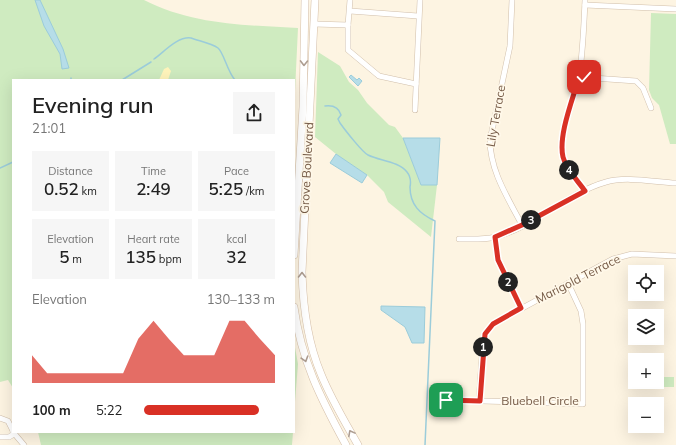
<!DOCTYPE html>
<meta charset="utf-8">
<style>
body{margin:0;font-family:Mulish,sans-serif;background:#f6f6f6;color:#222;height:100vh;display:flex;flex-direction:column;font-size:15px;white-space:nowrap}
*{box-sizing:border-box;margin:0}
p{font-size:13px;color:#767676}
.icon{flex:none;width:22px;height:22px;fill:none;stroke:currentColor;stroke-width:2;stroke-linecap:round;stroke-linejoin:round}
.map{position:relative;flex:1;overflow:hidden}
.details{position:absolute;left:12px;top:79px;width:283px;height:354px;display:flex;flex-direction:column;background:#fff;border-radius:0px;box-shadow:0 4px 16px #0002}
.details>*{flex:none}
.controls{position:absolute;left:628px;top:265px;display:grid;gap:8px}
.controls a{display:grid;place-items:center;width:36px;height:36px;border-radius:0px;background:#fff;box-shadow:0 4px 16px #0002;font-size:20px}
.pin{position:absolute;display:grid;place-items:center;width:34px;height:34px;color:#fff;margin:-17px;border-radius:8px;box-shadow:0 2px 6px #0006}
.km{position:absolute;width:20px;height:20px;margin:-10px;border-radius:50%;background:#222;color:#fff;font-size:11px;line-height:20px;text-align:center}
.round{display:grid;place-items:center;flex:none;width:42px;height:42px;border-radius:0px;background:#f6f6f6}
.headline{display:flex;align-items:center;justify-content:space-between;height:68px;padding:0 20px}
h1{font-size:22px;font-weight:600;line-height:30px}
.figures{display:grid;grid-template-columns:repeat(3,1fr);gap:6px;height:68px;padding:4px 20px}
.figures div{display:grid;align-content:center;border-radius:0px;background:#f6f6f6;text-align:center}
.figures b{font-size:17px;font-weight:600}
.figures small{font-size:11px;font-weight:400}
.figures p{font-size:11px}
.chart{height:112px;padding:8px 20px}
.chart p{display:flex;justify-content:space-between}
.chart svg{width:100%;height:72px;margin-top:4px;fill:#d93025;opacity:.7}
ul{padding:0 20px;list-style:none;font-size:13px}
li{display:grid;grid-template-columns:64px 48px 1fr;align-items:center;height:30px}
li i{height:10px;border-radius:5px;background:#d93025}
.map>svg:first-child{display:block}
.green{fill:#cfebc0}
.sand{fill:#fff4bb}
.water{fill:#b6dde8;stroke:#9bccda}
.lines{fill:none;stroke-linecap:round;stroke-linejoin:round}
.stream{stroke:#9bccda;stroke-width:1.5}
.street-casing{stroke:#d1bfab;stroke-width:6}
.secondary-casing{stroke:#d4bea8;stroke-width:8}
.street{stroke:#fff;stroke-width:5}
.secondary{stroke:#fff;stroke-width:7}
.oneway{stroke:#ad9d91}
.route-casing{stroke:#fff;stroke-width:8}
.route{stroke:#d93025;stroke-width:5}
.labels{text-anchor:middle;stroke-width:3.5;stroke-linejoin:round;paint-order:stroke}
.street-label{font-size:12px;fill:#765b47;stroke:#fff8e9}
</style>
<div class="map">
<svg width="676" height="445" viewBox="0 0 676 445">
<rect width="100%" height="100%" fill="#fdf4e2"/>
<!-- green -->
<g class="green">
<path d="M 0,0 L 144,0 C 193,25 245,25 298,28 L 294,112 L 294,80 L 13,80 L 13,388 L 8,380 L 0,382 Z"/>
<polygon points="651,13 676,14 676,144 670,144 659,105 652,98 649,90"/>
<polygon points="318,52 340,66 349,82 358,90 367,103 389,125 395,127 403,138 421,185 437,185 431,237 388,202 384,192 367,175 336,154 315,137"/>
<polygon points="294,342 298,364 294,414"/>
<rect x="664" y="377" width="10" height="10"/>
<polygon points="38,432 293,432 292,445 41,445"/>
</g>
<!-- sand -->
<polygon class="sand" points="168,67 171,71 168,80 159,80 164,69"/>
<!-- water -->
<g class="water">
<polygon points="35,0 40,0 63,49 69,68 62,69 60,54 44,26"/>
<polygon points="351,75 357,80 359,78 362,81 358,86 349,77"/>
<polygon points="403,138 440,138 437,185 421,185"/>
<polygon points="336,154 367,175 362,183 330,163"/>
<polygon points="381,306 425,307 424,343 412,343 405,327 381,310"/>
</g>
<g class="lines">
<!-- stream -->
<g class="stream">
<path d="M 154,59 C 164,52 178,36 191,38 C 199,41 211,43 218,48 C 224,53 227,71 235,80"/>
<polyline points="71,78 71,80"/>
<polyline points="122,80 151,62"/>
<path d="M 325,106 C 333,105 339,108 341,115 L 338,119 L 340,123 C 345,130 363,153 368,155 C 380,161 398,161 407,172 C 411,177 411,182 410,187 C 410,205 420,214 435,221 L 425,445"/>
<polyline points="0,168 13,162"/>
</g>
<defs>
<g id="street">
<path d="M 512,0 L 510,46 L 490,140 C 490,171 508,198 522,225"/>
<polyline points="585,5 676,9"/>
<polyline points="350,11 418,16"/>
<polyline points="314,24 348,25 350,0"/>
<polyline points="348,25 348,50 379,76 416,84"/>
<polyline points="579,77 636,81 643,88 651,108"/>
<polyline points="415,110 420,0"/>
<path d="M 585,191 C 578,181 566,170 563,158 C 557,135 575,100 579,77 C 583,52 584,25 585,0"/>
<polyline points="495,237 498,260 521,308"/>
<path d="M 459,239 C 471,239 483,240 495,237 C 534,227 567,193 606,182 C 626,176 655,182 676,183"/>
<polyline points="446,400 583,404 583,324 581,311 568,283"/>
<polyline points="479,401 483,341 485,334 493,324 613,259 632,254 676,256"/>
<polyline points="0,418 8,421 13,431"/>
<polyline points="13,432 24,445"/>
<polyline points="0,437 9,437 14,434"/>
</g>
<g id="secondary">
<path d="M 315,0 L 302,272 C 303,307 307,341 321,374 C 331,399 345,422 358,445"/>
<polyline points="294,255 303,107 305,0"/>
<path d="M 294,307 C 301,360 321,399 346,445"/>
</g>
</defs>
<!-- street casing -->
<use href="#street" class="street-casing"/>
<!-- secondary casing -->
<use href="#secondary" class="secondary-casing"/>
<!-- street -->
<use href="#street" class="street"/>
<!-- secondary -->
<use href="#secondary" class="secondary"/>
</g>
<!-- one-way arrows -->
<defs><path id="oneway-chevron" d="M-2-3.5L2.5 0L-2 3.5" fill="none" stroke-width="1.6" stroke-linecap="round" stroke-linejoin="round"/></defs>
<g class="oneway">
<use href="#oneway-chevron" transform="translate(304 63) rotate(91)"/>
<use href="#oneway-chevron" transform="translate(302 275) rotate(-90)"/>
<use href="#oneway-chevron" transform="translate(305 359) rotate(73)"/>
<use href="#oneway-chevron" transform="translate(351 433) rotate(-118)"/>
</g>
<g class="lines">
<defs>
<path id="route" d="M 446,400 L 480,401 L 485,334 L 493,324 L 521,308 L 498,260 L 495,237 L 522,225 L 585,191 C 578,181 566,169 563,157 C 558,135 573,99 579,77 L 584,77"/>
</defs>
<!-- route casing -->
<use href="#route" class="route-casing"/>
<!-- route -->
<use href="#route" class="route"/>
</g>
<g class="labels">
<!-- street labels -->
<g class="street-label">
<text transform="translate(496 116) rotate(-80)" y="4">Lily Terrace</text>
<text transform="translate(307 168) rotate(-87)" y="4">Grove Boulevard</text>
<text transform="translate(578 279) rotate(-27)" y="4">Marigold Terrace</text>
<text x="540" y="405">Bluebell Circle</text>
</g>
</g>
</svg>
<div class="controls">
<a><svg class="icon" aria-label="locate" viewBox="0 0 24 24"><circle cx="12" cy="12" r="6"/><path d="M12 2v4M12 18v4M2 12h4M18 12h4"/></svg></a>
<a><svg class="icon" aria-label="layers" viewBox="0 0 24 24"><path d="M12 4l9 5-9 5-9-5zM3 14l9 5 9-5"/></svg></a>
<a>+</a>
<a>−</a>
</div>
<div class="pin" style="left:446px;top:400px;background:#1e9e55"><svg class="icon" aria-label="arrive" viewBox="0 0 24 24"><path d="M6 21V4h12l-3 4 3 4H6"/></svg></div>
<div class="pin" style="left:584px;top:77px;background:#d93025"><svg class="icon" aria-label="check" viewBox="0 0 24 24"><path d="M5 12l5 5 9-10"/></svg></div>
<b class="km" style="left:483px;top:347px">1</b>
<b class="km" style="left:508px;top:282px">2</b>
<b class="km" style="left:531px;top:220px">3</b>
<b class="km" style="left:569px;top:170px">4</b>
<section class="details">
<div class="headline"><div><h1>Evening run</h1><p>21:01</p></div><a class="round"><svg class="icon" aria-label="share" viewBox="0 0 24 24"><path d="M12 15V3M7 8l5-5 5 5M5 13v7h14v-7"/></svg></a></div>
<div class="figures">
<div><p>Distance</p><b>0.52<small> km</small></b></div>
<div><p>Time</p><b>2:49</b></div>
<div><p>Pace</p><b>5:25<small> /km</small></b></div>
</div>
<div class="figures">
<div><p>Elevation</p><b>5<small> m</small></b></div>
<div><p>Heart rate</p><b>135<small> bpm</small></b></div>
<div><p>kcal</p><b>32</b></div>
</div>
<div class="chart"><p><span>Elevation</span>130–133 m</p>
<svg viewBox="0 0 160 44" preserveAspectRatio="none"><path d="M0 44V27L10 38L20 38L30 38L40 38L50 38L60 38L70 17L80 6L90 17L100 27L110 27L120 27L130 6L140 6L150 17L160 27V44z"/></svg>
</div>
<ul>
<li><b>100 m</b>5:22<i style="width:88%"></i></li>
</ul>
</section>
</div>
